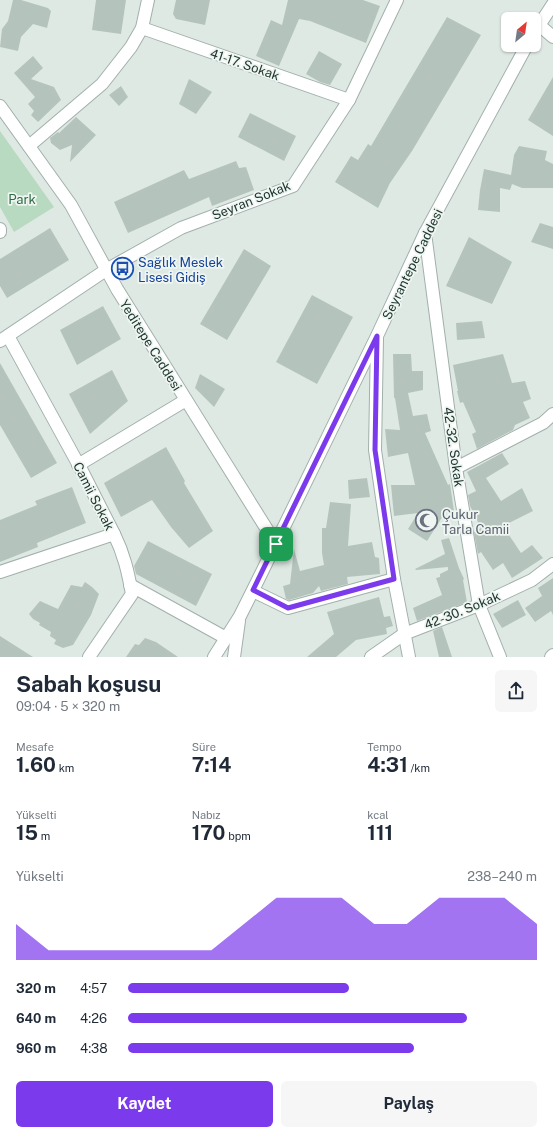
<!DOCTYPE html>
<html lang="tr">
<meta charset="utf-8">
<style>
body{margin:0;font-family:"Public Sans",sans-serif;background:#f6f6f7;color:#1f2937;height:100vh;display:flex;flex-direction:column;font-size:15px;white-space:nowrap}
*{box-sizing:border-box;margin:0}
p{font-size:13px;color:#747a83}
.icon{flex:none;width:22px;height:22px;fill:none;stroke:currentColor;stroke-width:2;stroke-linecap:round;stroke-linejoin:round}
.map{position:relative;height:657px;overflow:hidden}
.side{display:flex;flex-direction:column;background:#fff;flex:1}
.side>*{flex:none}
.needle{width:26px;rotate:29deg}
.tools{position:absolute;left:501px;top:12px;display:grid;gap:8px}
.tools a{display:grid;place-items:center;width:40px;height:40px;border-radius:6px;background:#fff;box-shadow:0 1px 3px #0004;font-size:20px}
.pin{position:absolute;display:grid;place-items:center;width:34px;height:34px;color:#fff;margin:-17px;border-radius:8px;box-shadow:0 2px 6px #0006}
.round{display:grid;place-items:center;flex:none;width:42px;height:42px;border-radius:6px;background:#f6f6f7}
.summary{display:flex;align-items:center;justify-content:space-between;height:68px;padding:0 16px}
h1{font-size:22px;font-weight:700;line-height:30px}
.stats{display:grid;grid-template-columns:repeat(3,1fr);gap:6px;height:68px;padding:4px 16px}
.stats div{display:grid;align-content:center}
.stats b{font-size:20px;font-weight:700}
.stats small{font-size:11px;font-weight:400}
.stats p{font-size:11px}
.chart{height:112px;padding:8px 16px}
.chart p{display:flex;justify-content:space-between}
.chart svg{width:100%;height:72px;margin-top:4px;fill:#7c3aed;opacity:.7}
.button{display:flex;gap:8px;margin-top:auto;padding:8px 16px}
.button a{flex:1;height:46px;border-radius:6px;background:#7c3aed;color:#fff;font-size:16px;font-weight:700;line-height:46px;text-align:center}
.button a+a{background:#f6f6f7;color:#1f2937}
ul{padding:0 16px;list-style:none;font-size:13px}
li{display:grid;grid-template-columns:64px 48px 1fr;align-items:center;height:30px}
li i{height:10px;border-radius:5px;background:#7c3aed}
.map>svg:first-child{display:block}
.green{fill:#b8dac0}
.building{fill:#b4c4bd}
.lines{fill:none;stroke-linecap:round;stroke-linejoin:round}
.minor-casing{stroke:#a2b0ab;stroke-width:14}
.minor{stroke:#fff;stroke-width:12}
.route-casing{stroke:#fff;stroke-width:8}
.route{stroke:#7c3aed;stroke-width:5}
.labels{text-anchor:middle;stroke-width:3.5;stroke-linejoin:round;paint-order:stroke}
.street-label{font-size:13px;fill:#213831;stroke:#eff6f2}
.park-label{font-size:13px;fill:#2e6c43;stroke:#eff6f2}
.transit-label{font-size:13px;fill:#164399;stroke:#eff6f2;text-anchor:start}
.worship-label{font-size:13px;fill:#5b616d;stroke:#eff6f2;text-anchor:start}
</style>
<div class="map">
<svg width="553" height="657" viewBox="0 0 553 657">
<rect width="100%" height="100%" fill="#dfe9e4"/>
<!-- green -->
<polygon class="green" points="0,131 54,207 14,232 0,207"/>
<!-- building -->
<g class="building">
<polygon points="13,0 21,0 48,8 51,11 47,28 33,24 21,37 18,51 0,47 2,29 8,21"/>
<polygon points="96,0 126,0 121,34 92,30"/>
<polygon points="176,0 210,0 205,25 176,19 173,14"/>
<polygon points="288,0 363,0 380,6 366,43 310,21 299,19 279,66 256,56 271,20 282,25"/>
<polygon points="447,17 481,35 412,151 390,183 378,208 335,182 351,156 358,160 368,144 371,146"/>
<polygon points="319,51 342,64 330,85 320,82 306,74"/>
<polygon points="33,56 43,68 31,79 54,87 61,100 38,122 31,115 34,111 28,104 35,97 14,73"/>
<polygon points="553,77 553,136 528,120"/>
<polygon points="189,79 212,92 196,114 179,104"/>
<polygon points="121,86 128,97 119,106 109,95"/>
<polygon points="250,113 296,136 284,161 238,137"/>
<polygon points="76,117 96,135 70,162 72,145 60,150 51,143 50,138 58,132 59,133"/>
<polygon points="519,146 547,151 545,160 553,164 553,188 522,188 512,184 510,190 500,188 500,212 478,210 480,190 484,169 511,175 514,155"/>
<polygon points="236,161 239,168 246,167 254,190 212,206 209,197 128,233 114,202 184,170 189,179"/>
<polygon points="540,223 553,227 553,249 531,242"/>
<polygon points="50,228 69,260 7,298 0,286 0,259"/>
<polygon points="469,237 512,262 492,304 446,286"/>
<polygon points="244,249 271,266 227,340 200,324"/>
<polygon points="312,295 353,317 317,384 276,362"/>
<polygon points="103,306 121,339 77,365 60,330"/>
<polygon points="482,321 485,338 457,340 456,323"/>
<polygon points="393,354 411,354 412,371 423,371 423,390 408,393 413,416 427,414 431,431 425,433 448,485 450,484 454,511 446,511 427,541 408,529 418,513 394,516 391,485 415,485 408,453 388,457 385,429 400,430 395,398 394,398"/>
<polygon points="503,354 512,383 525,381 531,399 523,402 530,418 515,425 513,430 477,449 472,434 476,432 463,402 460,403 457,391 458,391 453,365"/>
<polygon points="0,363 57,463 31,478 0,425"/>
<polygon points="112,370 128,401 90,434 69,394"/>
<polygon points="200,374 225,389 214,407 195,388"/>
<polygon points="166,447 185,481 184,483 213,531 189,548 171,527 152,500 121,517 104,483"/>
<polygon points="502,453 509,464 486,478 501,501 522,488 533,511 503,526 521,553 532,545 543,558 512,578 503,563 493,570 481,552 478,554 474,532 481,528 470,506 468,495 476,491 467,472"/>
<polygon points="367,478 370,497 349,499 348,480"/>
<polygon points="72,487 86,523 37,543 38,547 0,562 0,520 37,505 35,501"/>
<polygon points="330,502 351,504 348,546 372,542 375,557 379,558 380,574 347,577 348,584 321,591 319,586 313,593 289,600 286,599 283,586 290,584 294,549 300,571 324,565 322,553 322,528 326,528"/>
<polygon points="449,538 459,568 464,579 463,580 467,602 417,621 413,608 442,595 436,578 440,577 440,574 448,570 448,567 416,570 415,569 445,554 441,540"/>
<polygon points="148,541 212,574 196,606 136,574 134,566"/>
<polygon points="553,578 553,615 551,611 535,622 525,608 542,596 538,588"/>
<polygon points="85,582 92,587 99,594 91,615 73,645 63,648 54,644 56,640 50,636 51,632 39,625 40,623 33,619 29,614 40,601 58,609 71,585 82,587"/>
<polygon points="379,597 384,617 390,616 393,626 386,628 387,634 356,640 336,657 307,657 334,634 327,612"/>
<polygon points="518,600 526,615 502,628 493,614"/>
<polygon points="442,627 452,657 439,657 433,631"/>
<polygon points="0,636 33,657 0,657"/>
<polygon points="145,638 156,642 178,657 126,657 135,644 139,645"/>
</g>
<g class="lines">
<defs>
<g id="minor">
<polyline points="538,24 553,37"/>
<polyline points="142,28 349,100"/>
<polyline points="534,33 553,4"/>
<polyline points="0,106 71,205 117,289 276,544"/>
<polyline points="29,146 102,84 131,47 142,28 148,0"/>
<polyline points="0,229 0,232"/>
<polyline points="425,233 456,468 479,605 500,657"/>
<path d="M 8,336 L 82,471 L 114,534 C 124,554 128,572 132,594 L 89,657"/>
<polyline points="377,339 375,450 394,579 409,657"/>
<polyline points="0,341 106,270 181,228 293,186 349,100 397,0"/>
<polyline points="78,465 186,400"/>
<polyline points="456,468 543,423 553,414"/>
<polyline points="0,572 114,534"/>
<polyline points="130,585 226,638"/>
<polyline points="253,591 288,608 394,579"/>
<polyline points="214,657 240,616 257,582 377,336 425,233 527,45"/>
<polyline points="234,657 239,621"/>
<polyline points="371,657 404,634 479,605 532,580 553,564"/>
<polyline points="551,657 553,655"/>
</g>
</defs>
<!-- minor casing -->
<use href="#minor" class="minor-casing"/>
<!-- minor -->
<use href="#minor" class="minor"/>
</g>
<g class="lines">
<defs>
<polygon id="route" points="377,336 375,450 394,579 288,608 253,590"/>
</defs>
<!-- route casing -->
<use href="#route" class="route-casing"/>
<!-- route -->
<use href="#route" class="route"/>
</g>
<!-- icons -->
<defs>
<symbol id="bus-ring" viewBox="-11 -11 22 22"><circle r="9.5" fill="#eff6f2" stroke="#1a4fb4" stroke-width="1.5"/><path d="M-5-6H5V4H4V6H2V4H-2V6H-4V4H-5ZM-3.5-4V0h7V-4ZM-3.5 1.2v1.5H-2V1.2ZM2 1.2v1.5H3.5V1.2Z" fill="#1a4fb4"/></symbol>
<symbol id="mosque-ring" viewBox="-11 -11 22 22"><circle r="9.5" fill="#eff6f2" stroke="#6b7280" stroke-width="1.5"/><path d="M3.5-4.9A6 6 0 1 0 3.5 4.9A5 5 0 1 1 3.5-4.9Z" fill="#6b7280"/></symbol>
</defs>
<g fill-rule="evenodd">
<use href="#bus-ring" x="110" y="256" width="25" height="25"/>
<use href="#mosque-ring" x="414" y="508" width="25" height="25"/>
</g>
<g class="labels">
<!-- street labels -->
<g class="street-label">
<text transform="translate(245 64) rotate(19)" y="5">41-17. Sokak</text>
<text transform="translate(251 200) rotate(-22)" y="5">Seyran Sokak</text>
<text transform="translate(412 264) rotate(-64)" y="5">Seyrantepe Caddesi</text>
<text transform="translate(151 345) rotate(58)" y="5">Yeditepe Caddesi</text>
<text transform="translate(454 447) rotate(82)" y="5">42-32. Sokak</text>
<text transform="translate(94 496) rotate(63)" y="5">Camii Sokak</text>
<text transform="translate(462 610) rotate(-22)" y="5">42-30. Sokak</text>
</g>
<!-- park labels -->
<g class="park-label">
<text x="22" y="204">Park</text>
</g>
<!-- transit labels -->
<g class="transit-label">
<text x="138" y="267">Sağlık Meslek<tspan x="138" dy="15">Lisesi Gidiş</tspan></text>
</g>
<!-- worship labels -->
<g class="worship-label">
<text x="442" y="519">Çukur<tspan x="442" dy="15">Tarla Camii</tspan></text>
</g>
</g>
</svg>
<div class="tools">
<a><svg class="needle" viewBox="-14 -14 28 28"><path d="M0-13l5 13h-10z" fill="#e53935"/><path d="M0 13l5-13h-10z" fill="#747a83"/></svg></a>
</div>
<div class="pin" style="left:276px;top:544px;background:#1e9e55"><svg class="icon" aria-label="arrive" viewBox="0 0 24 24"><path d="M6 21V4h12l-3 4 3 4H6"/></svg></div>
</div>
<section class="side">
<div class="summary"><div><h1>Sabah koşusu</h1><p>09:04 · 5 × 320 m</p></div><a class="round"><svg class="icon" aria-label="share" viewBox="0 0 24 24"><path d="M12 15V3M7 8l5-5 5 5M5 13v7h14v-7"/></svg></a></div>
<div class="stats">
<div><p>Mesafe</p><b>1.60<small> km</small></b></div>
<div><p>Süre</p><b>7:14</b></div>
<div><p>Tempo</p><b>4:31<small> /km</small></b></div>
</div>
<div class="stats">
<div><p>Yükselti</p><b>15<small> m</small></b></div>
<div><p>Nabız</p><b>170<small> bpm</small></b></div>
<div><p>kcal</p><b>111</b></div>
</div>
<div class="chart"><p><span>Yükselti</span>238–240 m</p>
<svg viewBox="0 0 160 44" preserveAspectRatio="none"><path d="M0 44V22L10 38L20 38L30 38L40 38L50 38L60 38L70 22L80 6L90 6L100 6L110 22L120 22L130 6L140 6L150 6L160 22V44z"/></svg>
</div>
<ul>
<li><b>320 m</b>4:57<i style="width:54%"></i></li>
<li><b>640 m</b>4:26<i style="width:83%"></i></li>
<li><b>960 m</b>4:38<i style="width:70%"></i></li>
</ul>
<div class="button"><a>Kaydet</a><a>Paylaş</a></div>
</section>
